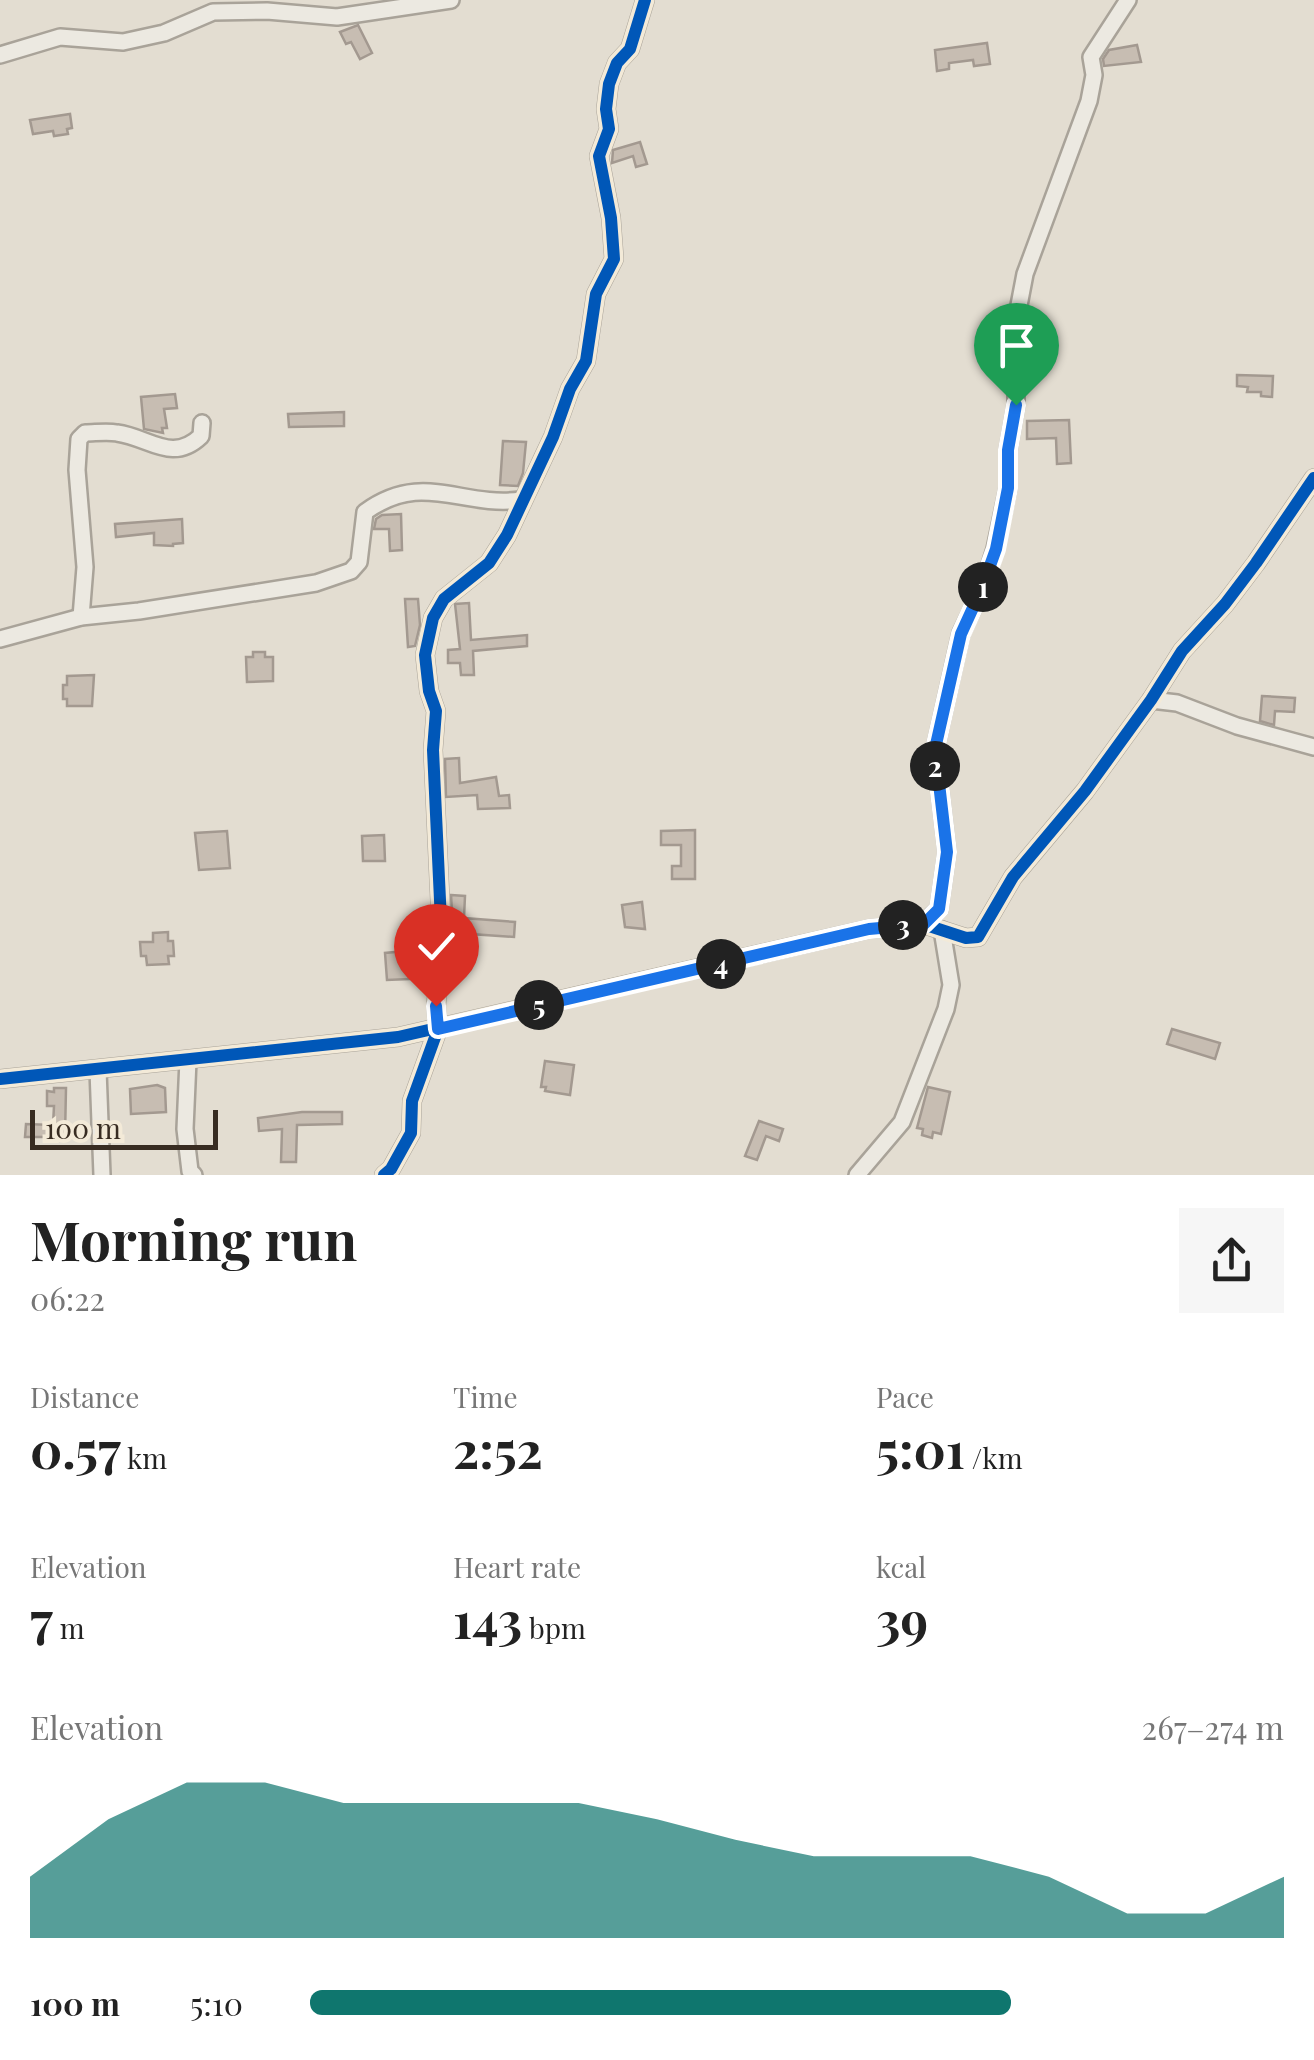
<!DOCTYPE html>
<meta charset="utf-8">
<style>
body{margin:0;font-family:"Playfair Display",serif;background:#f6f6f6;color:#222;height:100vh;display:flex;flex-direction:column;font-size:38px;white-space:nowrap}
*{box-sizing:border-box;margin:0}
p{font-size:32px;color:#767676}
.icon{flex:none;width:55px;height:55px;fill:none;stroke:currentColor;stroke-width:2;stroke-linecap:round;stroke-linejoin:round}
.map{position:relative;height:1175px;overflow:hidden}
.sheet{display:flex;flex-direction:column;background:#fff;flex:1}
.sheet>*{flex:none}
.scale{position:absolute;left:30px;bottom:25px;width:188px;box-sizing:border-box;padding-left:10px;border:5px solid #382c22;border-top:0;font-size:28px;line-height:35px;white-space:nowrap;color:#382c22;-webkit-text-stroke:8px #f3ead8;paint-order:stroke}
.pin{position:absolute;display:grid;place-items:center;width:85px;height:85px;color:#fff;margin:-102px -42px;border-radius:50% 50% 50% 0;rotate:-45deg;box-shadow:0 0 10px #0007}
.pin .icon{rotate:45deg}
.km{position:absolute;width:50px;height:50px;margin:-25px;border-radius:50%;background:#222;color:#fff;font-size:28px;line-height:50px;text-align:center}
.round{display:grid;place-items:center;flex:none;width:105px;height:105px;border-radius:0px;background:#f6f6f6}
.summary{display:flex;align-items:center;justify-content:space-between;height:170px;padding:0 30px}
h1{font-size:55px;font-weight:700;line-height:75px}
.figures{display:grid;grid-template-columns:repeat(3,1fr);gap:15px;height:170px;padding:10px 30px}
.figures div{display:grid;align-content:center}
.figures b{font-size:50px;font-weight:700}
.figures small{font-size:28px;font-weight:400}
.figures p{font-size:28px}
.chart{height:280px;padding:20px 30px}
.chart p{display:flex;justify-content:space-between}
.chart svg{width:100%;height:180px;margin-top:10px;fill:#0f766e;opacity:.7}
ul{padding:0 30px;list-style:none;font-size:32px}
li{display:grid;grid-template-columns:160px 120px 1fr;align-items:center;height:75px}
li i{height:25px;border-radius:12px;background:#0f766e}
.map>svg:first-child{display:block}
.building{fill:#c7bdb2;stroke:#a39990;stroke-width:2.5}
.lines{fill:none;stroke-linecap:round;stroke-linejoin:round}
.minor-casing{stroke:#a9a399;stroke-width:20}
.minor{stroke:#ece9e1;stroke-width:15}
.cycleway-casing{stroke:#f3ead8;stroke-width:19}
.cycleway{stroke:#0057b8;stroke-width:12}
.route-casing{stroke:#fff;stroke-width:20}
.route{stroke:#1a73e8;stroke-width:12}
</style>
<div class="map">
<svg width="1314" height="1175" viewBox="0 0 1314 1175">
<rect width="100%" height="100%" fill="#e3ddd1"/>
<!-- building -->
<g class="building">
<polygon points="358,25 372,53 360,59 351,42 346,44 340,32"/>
<polygon points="987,43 990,64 974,66 973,60 949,63 949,69 937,71 935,50"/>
<polygon points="1137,45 1141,62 1104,66 1103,59 1109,50"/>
<polygon points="70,114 72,128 67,129 68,134 54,136 53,131 33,134 30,120"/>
<polygon points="640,142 647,164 636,167 633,156 612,163 613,150"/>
<polygon points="1237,375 1273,376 1272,397 1261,396 1261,392 1247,392 1248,387 1237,386"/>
<polygon points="175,394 177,408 164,409 167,428 162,428 163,433 144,429 141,397"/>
<polygon points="344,412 344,426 289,427 288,414"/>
<polygon points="1069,420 1071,463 1057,464 1056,438 1027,439 1027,421"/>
<polygon points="503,441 526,442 523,473 518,486 500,485"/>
<polygon points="401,514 402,550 390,551 389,529 374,529 376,519 382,515"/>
<polygon points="182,519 183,543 173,544 173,546 154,545 154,533 116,537 115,524"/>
<polygon points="405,599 418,599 420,625 415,646 408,647"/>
<polygon points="469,603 471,640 527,635 527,646 473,651 474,675 461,675 460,663 448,663 448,650 460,649 455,604"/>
<polygon points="253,652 265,652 265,657 273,657 273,681 247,682 246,657 253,657"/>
<polygon points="94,675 92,706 67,706 67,699 63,699 63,685 67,685 67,676"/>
<polygon points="1262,696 1295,698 1294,712 1275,711 1274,725 1260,721"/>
<polygon points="459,758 460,783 496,777 499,796 509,795 510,808 478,809 477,795 446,797 445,759"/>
<polygon points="695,830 695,879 672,879 672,866 681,866 681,845 661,845 661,831"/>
<polygon points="227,831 230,868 199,870 195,833"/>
<polygon points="384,835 385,861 363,861 362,836"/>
<polygon points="451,895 465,896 464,918 515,922 514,937 471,934 472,929 453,928"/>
<polygon points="642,902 645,929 625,927 622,905"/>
<polygon points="168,932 168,941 173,941 174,956 168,956 169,964 147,965 146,956 141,956 140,942 153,942 153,933"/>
<polygon points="416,950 417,973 408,974 409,979 387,980 385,953"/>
<polygon points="1172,1029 1220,1043 1215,1059 1167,1044"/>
<polygon points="545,1061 574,1065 570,1095 545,1091 546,1087 541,1087"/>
<polygon points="157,1085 165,1088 166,1112 131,1114 130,1089"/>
<polygon points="928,1087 950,1092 941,1134 933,1132 932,1138 922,1135 923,1129 917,1128"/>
<polygon points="54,1088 66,1088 65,1137 25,1137 26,1124 53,1125 54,1106 47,1106 47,1091 54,1092"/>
<polygon points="302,1112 342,1112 342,1124 297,1125 296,1162 281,1162 282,1129 259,1131 258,1118"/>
<polygon points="759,1121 783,1129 779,1141 766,1136 757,1160 745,1156"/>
</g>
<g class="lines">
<defs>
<g id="minor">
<polyline points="0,55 60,37 123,42 164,33 213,12 267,11 337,17 451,0"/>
<path d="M 81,617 L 85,567 L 77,470 L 79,439 L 85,433 C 95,433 107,431 117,433 C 149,437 172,464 201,436 L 202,423"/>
<path d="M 0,639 L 81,617 L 139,611 L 316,583 L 351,571 L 359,562 L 365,512 C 423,470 460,508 521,500"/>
<polyline points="1151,700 1177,703 1237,726 1314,747"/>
<polyline points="923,924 939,909 947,852 935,749 961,633 983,587 995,549 1008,488 1008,450 1016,405 1016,321 1025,274 1089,101 1094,75 1091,57 1128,0"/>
<polyline points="188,1060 185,1129 190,1171 194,1175"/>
<polyline points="98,1070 102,1175"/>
<polyline points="0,1079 398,1037 869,929 923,924 966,938 978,937 1013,877 1085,791 1151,700 1182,651 1225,604 1256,563 1314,478"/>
<polyline points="384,1175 391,1169 411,1133 412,1101 438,1029 436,1006 442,943 433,750 436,711 429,691 425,655 433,618 444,599 489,563 507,535 553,437 570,389 586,361 596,294 614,259 611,218 599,156 609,129 606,109 609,84 617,63 630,49 645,0"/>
<polyline points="857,1175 902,1122 946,1009 951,985 942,930"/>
</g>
</defs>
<!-- minor casing -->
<use href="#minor" class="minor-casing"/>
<!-- minor -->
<use href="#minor" class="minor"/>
<defs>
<g id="cycleway">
<polyline points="0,1079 398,1037 869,929 923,924 966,938 978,937 1013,877 1085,791 1151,700 1182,651 1225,604 1256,563 1314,478"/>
<polyline points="384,1175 391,1169 411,1133 412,1101 438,1029 436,1006 442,943 433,750 436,711 429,691 425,655 433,618 444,599 489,563 507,535 553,437 570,389 586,361 596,294 614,259 611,218 599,156 609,129 606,109 609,84 617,63 630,49 645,0"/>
</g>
</defs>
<!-- cycleway casing -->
<use href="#cycleway" class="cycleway-casing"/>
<!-- cycleway -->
<use href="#cycleway" class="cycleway"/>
</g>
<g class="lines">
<defs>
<polyline id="route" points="436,1006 438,1029 869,929 924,924 939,909 947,852 935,749 961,634 982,588 996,549 1008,488 1008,450 1016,405"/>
</defs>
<!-- route casing -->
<use href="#route" class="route-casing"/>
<!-- route -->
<use href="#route" class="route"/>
</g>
</svg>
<div class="scale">100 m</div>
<div class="pin" style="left:1016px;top:405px;background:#1e9e55"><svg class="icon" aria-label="arrive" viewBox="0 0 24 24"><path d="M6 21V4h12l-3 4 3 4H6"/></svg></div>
<div class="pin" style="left:436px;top:1006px;background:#d93025"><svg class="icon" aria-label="check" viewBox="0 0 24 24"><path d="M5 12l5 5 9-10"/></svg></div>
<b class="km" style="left:983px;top:587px">1</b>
<b class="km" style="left:935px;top:766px">2</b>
<b class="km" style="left:903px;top:925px">3</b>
<b class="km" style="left:721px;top:964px">4</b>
<b class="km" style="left:539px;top:1005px">5</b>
</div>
<section class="sheet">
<div class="summary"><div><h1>Morning run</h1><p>06:22</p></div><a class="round"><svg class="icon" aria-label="share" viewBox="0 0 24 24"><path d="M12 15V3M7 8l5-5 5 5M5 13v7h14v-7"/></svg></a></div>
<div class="figures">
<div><p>Distance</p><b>0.57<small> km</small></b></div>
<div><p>Time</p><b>2:52</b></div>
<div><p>Pace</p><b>5:01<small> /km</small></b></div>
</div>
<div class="figures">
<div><p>Elevation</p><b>7<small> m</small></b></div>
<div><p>Heart rate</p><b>143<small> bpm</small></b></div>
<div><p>kcal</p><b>39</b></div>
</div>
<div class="chart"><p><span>Elevation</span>267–274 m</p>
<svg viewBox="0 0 160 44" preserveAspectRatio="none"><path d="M0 44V29L10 15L20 6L30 6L40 11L50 11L60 11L70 11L80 15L90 20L100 24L110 24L120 24L130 29L140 38L150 38L160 29V44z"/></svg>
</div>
<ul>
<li><b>100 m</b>5:10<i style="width:72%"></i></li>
</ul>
</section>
